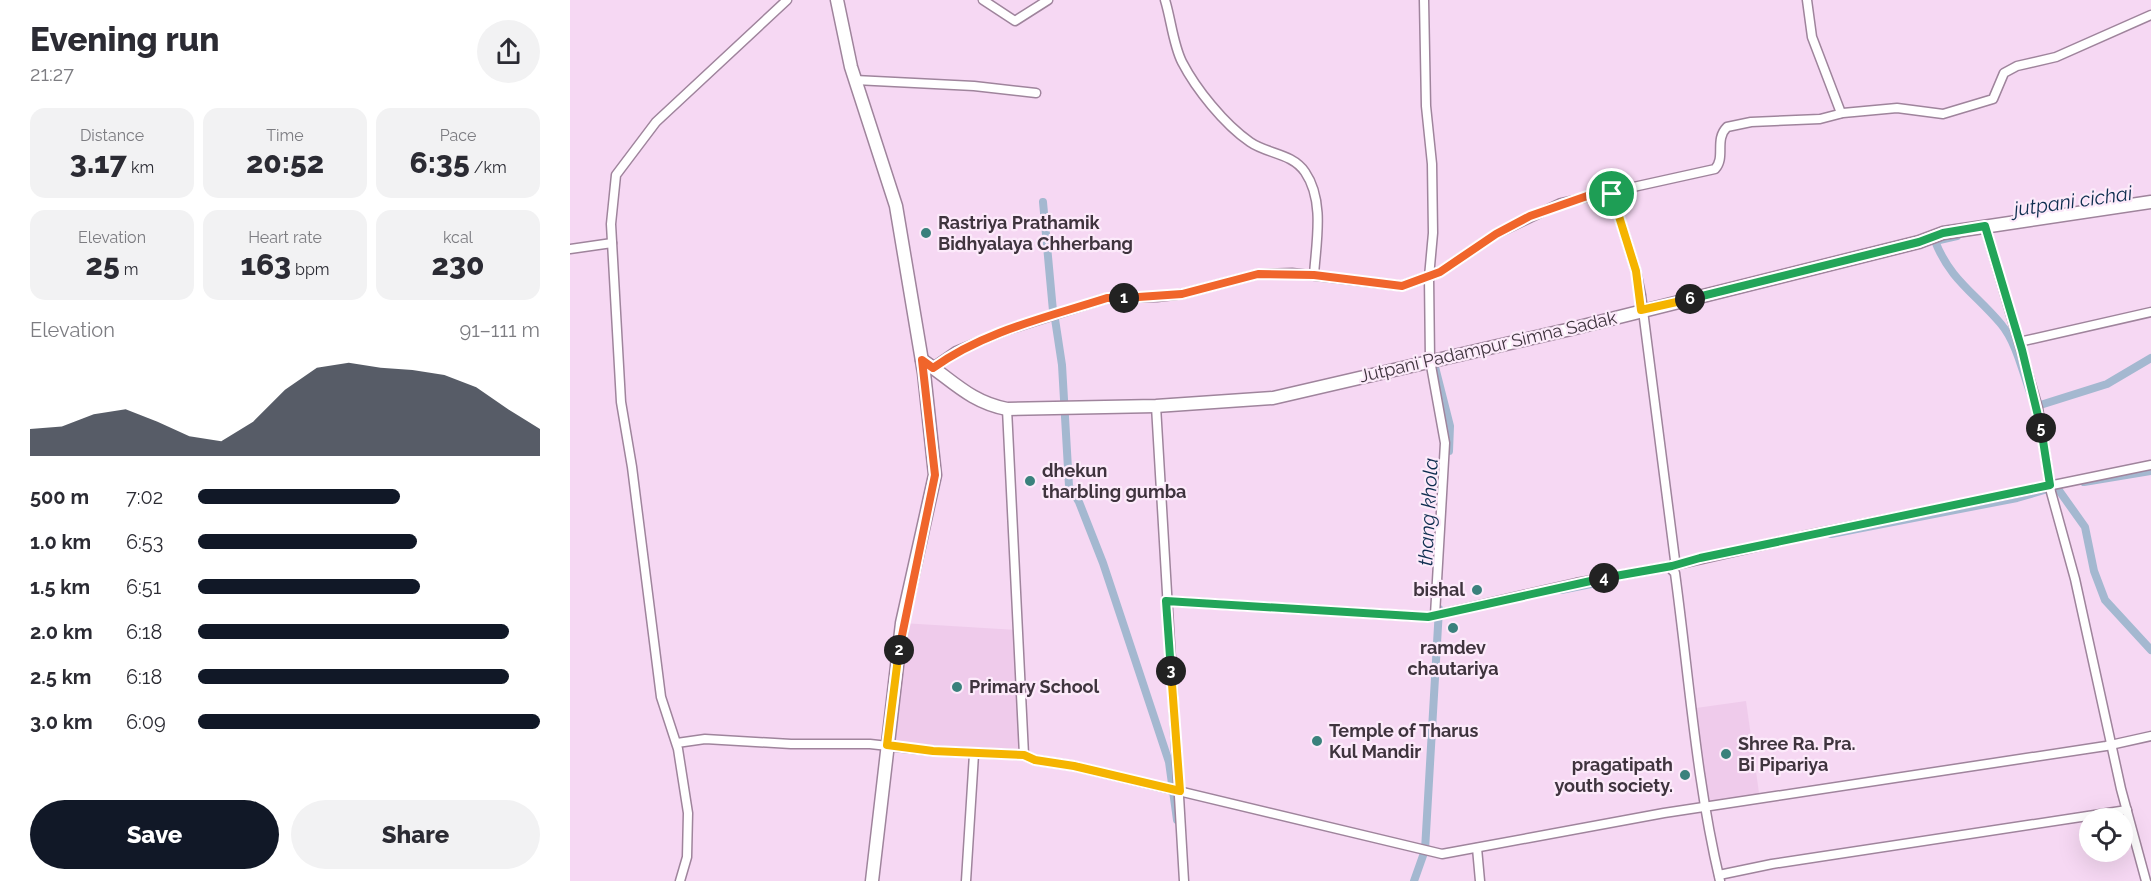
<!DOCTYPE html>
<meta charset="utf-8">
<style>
body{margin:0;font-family:Raleway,sans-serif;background:#f2f2f3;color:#2b2b33;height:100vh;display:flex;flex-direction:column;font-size:22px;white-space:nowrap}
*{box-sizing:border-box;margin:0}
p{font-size:20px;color:#7c7c81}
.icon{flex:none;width:33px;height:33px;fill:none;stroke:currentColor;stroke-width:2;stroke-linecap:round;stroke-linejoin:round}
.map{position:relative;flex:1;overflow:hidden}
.panel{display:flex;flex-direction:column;background:#fff;width:570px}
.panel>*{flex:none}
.fabs{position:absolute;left:1509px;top:808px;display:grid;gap:12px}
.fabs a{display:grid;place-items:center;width:54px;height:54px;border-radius:50%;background:#fff;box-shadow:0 6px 24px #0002;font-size:30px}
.pin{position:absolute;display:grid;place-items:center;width:51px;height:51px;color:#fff;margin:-26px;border:3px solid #fff;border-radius:50%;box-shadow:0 2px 6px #0007}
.km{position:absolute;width:30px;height:30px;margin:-15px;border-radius:50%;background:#222;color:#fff;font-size:16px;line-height:30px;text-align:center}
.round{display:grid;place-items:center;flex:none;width:63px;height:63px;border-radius:32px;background:#f2f2f3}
.head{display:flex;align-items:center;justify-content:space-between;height:102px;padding:0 30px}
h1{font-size:33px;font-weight:800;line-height:45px}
.metrics{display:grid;grid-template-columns:repeat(3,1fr);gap:9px;height:102px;padding:6px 30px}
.metrics div{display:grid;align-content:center;border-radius:15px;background:#f2f2f3;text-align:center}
.metrics b{font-size:30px;font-weight:800}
.metrics small{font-size:16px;font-weight:400}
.metrics p{font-size:16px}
.chart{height:168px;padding:12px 30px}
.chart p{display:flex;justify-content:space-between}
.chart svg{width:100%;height:108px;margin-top:6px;fill:#111827;opacity:.7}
.primary-button{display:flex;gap:12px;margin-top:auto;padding:12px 30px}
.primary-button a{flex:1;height:69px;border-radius:36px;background:#111827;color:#fff;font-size:24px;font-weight:800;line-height:69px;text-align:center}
.primary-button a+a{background:#f2f2f3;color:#2b2b33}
ul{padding:0 30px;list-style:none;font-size:20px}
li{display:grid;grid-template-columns:96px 72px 1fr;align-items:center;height:45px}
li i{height:15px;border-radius:8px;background:#111827}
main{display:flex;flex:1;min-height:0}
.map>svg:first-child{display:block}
.built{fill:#efcbeb}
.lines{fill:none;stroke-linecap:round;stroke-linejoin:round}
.canal{stroke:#a4b8d0;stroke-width:8}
.street-casing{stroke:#9f849c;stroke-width:11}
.secondary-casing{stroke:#9f849c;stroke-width:15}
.street{stroke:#fff;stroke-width:8}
.secondary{stroke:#fff;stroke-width:12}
.split-1-casing{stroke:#fff;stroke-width:12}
.split-2-casing{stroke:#fff;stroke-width:12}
.split-3-casing{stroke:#fff;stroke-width:12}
.split-4-casing{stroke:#fff;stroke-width:12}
.split-5-casing{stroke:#fff;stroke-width:12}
.split-6-casing{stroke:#fff;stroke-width:12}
.split-7-casing{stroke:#fff;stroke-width:12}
.split-1{stroke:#f0652b;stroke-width:8}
.split-2{stroke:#f0652b;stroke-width:8}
.split-3{stroke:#f5b400;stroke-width:8}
.split-4{stroke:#22a559;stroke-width:8}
.split-5{stroke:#22a559;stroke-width:8}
.split-6{stroke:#22a559;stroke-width:8}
.split-7{stroke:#f5b400;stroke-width:8}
.poi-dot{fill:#3a817c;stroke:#fceafa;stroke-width:2}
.labels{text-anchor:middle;stroke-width:4.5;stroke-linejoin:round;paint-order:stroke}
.poi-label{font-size:18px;font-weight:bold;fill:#3f343e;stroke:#fceafa;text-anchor:start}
.street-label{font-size:18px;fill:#3f343e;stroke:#fceafa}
.water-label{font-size:20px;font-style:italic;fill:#0d2d4f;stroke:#fceafa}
</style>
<main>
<section class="panel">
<div class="head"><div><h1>Evening run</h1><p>21:27</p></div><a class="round"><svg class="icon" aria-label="share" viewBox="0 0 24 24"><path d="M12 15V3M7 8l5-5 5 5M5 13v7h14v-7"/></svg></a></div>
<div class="metrics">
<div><p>Distance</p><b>3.17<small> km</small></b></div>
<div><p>Time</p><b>20:52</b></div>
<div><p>Pace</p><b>6:35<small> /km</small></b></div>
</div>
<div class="metrics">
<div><p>Elevation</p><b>25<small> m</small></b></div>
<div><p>Heart rate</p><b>163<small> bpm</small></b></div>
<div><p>kcal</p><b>230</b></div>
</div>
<div class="chart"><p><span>Elevation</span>91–111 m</p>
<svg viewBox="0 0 160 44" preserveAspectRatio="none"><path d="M0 44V33L10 32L20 27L30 25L40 30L50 36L60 38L70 30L80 17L90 8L100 6L110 8L120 9L130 11L140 16L150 25L160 33V44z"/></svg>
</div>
<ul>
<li><b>500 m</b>7:02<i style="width:59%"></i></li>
<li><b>1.0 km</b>6:53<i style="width:64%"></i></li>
<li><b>1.5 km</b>6:51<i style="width:65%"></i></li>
<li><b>2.0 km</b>6:18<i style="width:91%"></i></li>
<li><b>2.5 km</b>6:18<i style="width:91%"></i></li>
<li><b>3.0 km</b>6:09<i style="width:100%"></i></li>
</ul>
<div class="primary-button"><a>Save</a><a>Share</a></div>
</section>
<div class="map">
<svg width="1581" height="881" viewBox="0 0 1581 881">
<rect width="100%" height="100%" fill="#f6d8f3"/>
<!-- built -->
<g class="built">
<polygon points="332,623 447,630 454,755 317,745"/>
<polygon points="1176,701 1190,800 1134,808 1126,708"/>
</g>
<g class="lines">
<!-- canal -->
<g class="canal">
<polyline points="473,202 483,311"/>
<path d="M 1387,236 L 1365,241 C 1380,280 1406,294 1431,324 C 1446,342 1452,370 1460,392"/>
<polyline points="485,319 492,365 499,486 509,502 533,563 599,762 607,820"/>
<polyline points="864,363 880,426 879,451"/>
<polyline points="1464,407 1537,384 1581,358"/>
<polyline points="1483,482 1515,527 1524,571 1535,600 1581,650"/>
<polyline points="1514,482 1581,471"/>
<polyline points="1261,534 1447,498 1481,488"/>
<polyline points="991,590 1021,584"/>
<polyline points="844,881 855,850 869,609"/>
</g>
<defs>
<g id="street">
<polyline points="413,0 445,21 478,0"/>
<path d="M 595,0 C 601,19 603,44 612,62 C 626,89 654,124 680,142 C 697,154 722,153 735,172 C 755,201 746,243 744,275"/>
<polyline points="854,0 856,106 862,164 863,233 859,277 860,360 875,443 865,615"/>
<polyline points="1237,0 1242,37 1271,113"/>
<polyline points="285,80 404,86 466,93"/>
<path d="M 1042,194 L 1066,271 L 1071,295 L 1105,560 L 1102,570 L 1105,573 C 1119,676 1126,780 1150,881"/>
<polyline points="1415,226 1468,408 1481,492 1505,579 1551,789 1576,881"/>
<polyline points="0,249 42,243"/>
<polyline points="1449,342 1581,312"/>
<path d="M 363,367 L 386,351 L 437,330 L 537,298 L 587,297 L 612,294 L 688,274 L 722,273 L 832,286 L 870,272 L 926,234 L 991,203 L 1145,169 C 1156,157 1144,140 1157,127 L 1181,122 L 1250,119 L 1273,113 L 1327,108 L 1373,114 L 1423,99 L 1434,73 L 1447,66 L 1486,57 L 1581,15"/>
<polyline points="586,406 614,881"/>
<polyline points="437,409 454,755"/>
<polyline points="596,601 858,617 1006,583 1102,566 1233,536 1581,465"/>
<polyline points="107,743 135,739 221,744 300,744 363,751 454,755 465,760 504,766 872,854 1094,813 1536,746 1581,736"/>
<polyline points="907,848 910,881"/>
<polyline points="1149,875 1202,864 1557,810"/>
<polyline points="110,881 117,857 118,813 108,749 91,697 62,467 51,402 41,224 46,175 86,122 217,0"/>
<polyline points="396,881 404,754"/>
</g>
<g id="secondary">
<polyline points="267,0 281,67 326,206 354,373 365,475 332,623 302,881"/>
<path d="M 352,360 C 382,380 400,402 437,409 L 586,406 L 703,398 L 1001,329 L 1349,242 L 1373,233 L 1581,202"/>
</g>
</defs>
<!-- street casing -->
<use href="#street" class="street-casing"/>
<!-- secondary casing -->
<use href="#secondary" class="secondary-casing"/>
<!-- street -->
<use href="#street" class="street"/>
<!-- secondary -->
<use href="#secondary" class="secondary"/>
</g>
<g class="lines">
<defs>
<polyline id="split-1" points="554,298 612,294 688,274 744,275 832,286 870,272 926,234 960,216 1020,195 1042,194"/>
<path id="split-2" d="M 329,650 L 365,475 L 352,360 L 363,368 C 414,331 478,317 537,298 L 554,298"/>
<polyline id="split-3" points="329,650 317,745 363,751 454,755 465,760 504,766 610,791 601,671"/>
<polyline id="split-4" points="601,671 596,601 858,617 1034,578"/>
<polyline id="split-5" points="1034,578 1102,566 1130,558 1480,485 1471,428"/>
<polyline id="split-6" points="1120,299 1349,242 1373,233 1415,226 1452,350 1471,428"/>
<polyline id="split-7" points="1042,194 1066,271 1071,310 1120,299"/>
</defs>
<!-- split-1 casing -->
<use href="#split-1" class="split-1-casing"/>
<!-- split-2 casing -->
<use href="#split-2" class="split-2-casing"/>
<!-- split-3 casing -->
<use href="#split-3" class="split-3-casing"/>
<!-- split-4 casing -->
<use href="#split-4" class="split-4-casing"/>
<!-- split-5 casing -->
<use href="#split-5" class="split-5-casing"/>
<!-- split-6 casing -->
<use href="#split-6" class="split-6-casing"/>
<!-- split-7 casing -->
<use href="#split-7" class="split-7-casing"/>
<!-- split-1 -->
<use href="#split-1" class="split-1"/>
<!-- split-2 -->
<use href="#split-2" class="split-2"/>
<!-- split-3 -->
<use href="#split-3" class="split-3"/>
<!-- split-4 -->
<use href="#split-4" class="split-4"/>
<!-- split-5 -->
<use href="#split-5" class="split-5"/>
<!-- split-6 -->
<use href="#split-6" class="split-6"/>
<!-- split-7 -->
<use href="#split-7" class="split-7"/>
</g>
<!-- markers -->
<g class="poi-dot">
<circle cx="356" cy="233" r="6"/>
<circle cx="460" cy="481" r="6"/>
<circle cx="907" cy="590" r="6"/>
<circle cx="883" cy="628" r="6"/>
<circle cx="387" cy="687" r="6"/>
<circle cx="747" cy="741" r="6"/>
<circle cx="1156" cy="754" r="6"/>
<circle cx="1115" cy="775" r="6"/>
</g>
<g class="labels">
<!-- poi labels -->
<g class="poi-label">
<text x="368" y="229">Rastriya Prathamik<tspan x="368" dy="21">Bidhyalaya Chherbang</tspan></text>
<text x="472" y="477">dhekun<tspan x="472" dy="21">tharbling gumba</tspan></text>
<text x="895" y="596" text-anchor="end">bishal</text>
<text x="883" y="654" text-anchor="middle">ramdev<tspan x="883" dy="21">chautariya</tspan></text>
<text x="399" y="693">Primary School</text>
<text x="759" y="737">Temple of Tharus<tspan x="759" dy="21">Kul Mandir</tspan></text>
<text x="1168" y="750">Shree Ra. Pra.<tspan x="1168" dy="21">Bi Pipariya</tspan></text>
<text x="1103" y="771" text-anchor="end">pragatipath<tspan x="1103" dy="21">youth society.</tspan></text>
</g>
<!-- street labels -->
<g class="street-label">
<text transform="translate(918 347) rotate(-13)" y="6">Jutpani Padampur Simna Sadak</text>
</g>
<!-- water labels -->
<g class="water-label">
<text transform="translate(1503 201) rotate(-8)" y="7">jutpani cichai</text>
<text transform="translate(858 512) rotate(-87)" y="7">thang khola</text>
</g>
</g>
</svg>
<div class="fabs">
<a><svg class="icon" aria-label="locate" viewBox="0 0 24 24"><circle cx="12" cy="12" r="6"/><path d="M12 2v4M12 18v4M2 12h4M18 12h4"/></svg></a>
</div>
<div class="pin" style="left:1042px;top:194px;background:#1e9e55"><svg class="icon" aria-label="arrive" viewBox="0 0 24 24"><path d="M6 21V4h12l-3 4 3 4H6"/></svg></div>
<b class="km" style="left:554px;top:298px">1</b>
<b class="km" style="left:329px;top:650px">2</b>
<b class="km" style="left:601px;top:671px">3</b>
<b class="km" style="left:1034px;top:578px">4</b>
<b class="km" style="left:1471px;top:428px">5</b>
<b class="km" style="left:1120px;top:299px">6</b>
</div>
</main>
